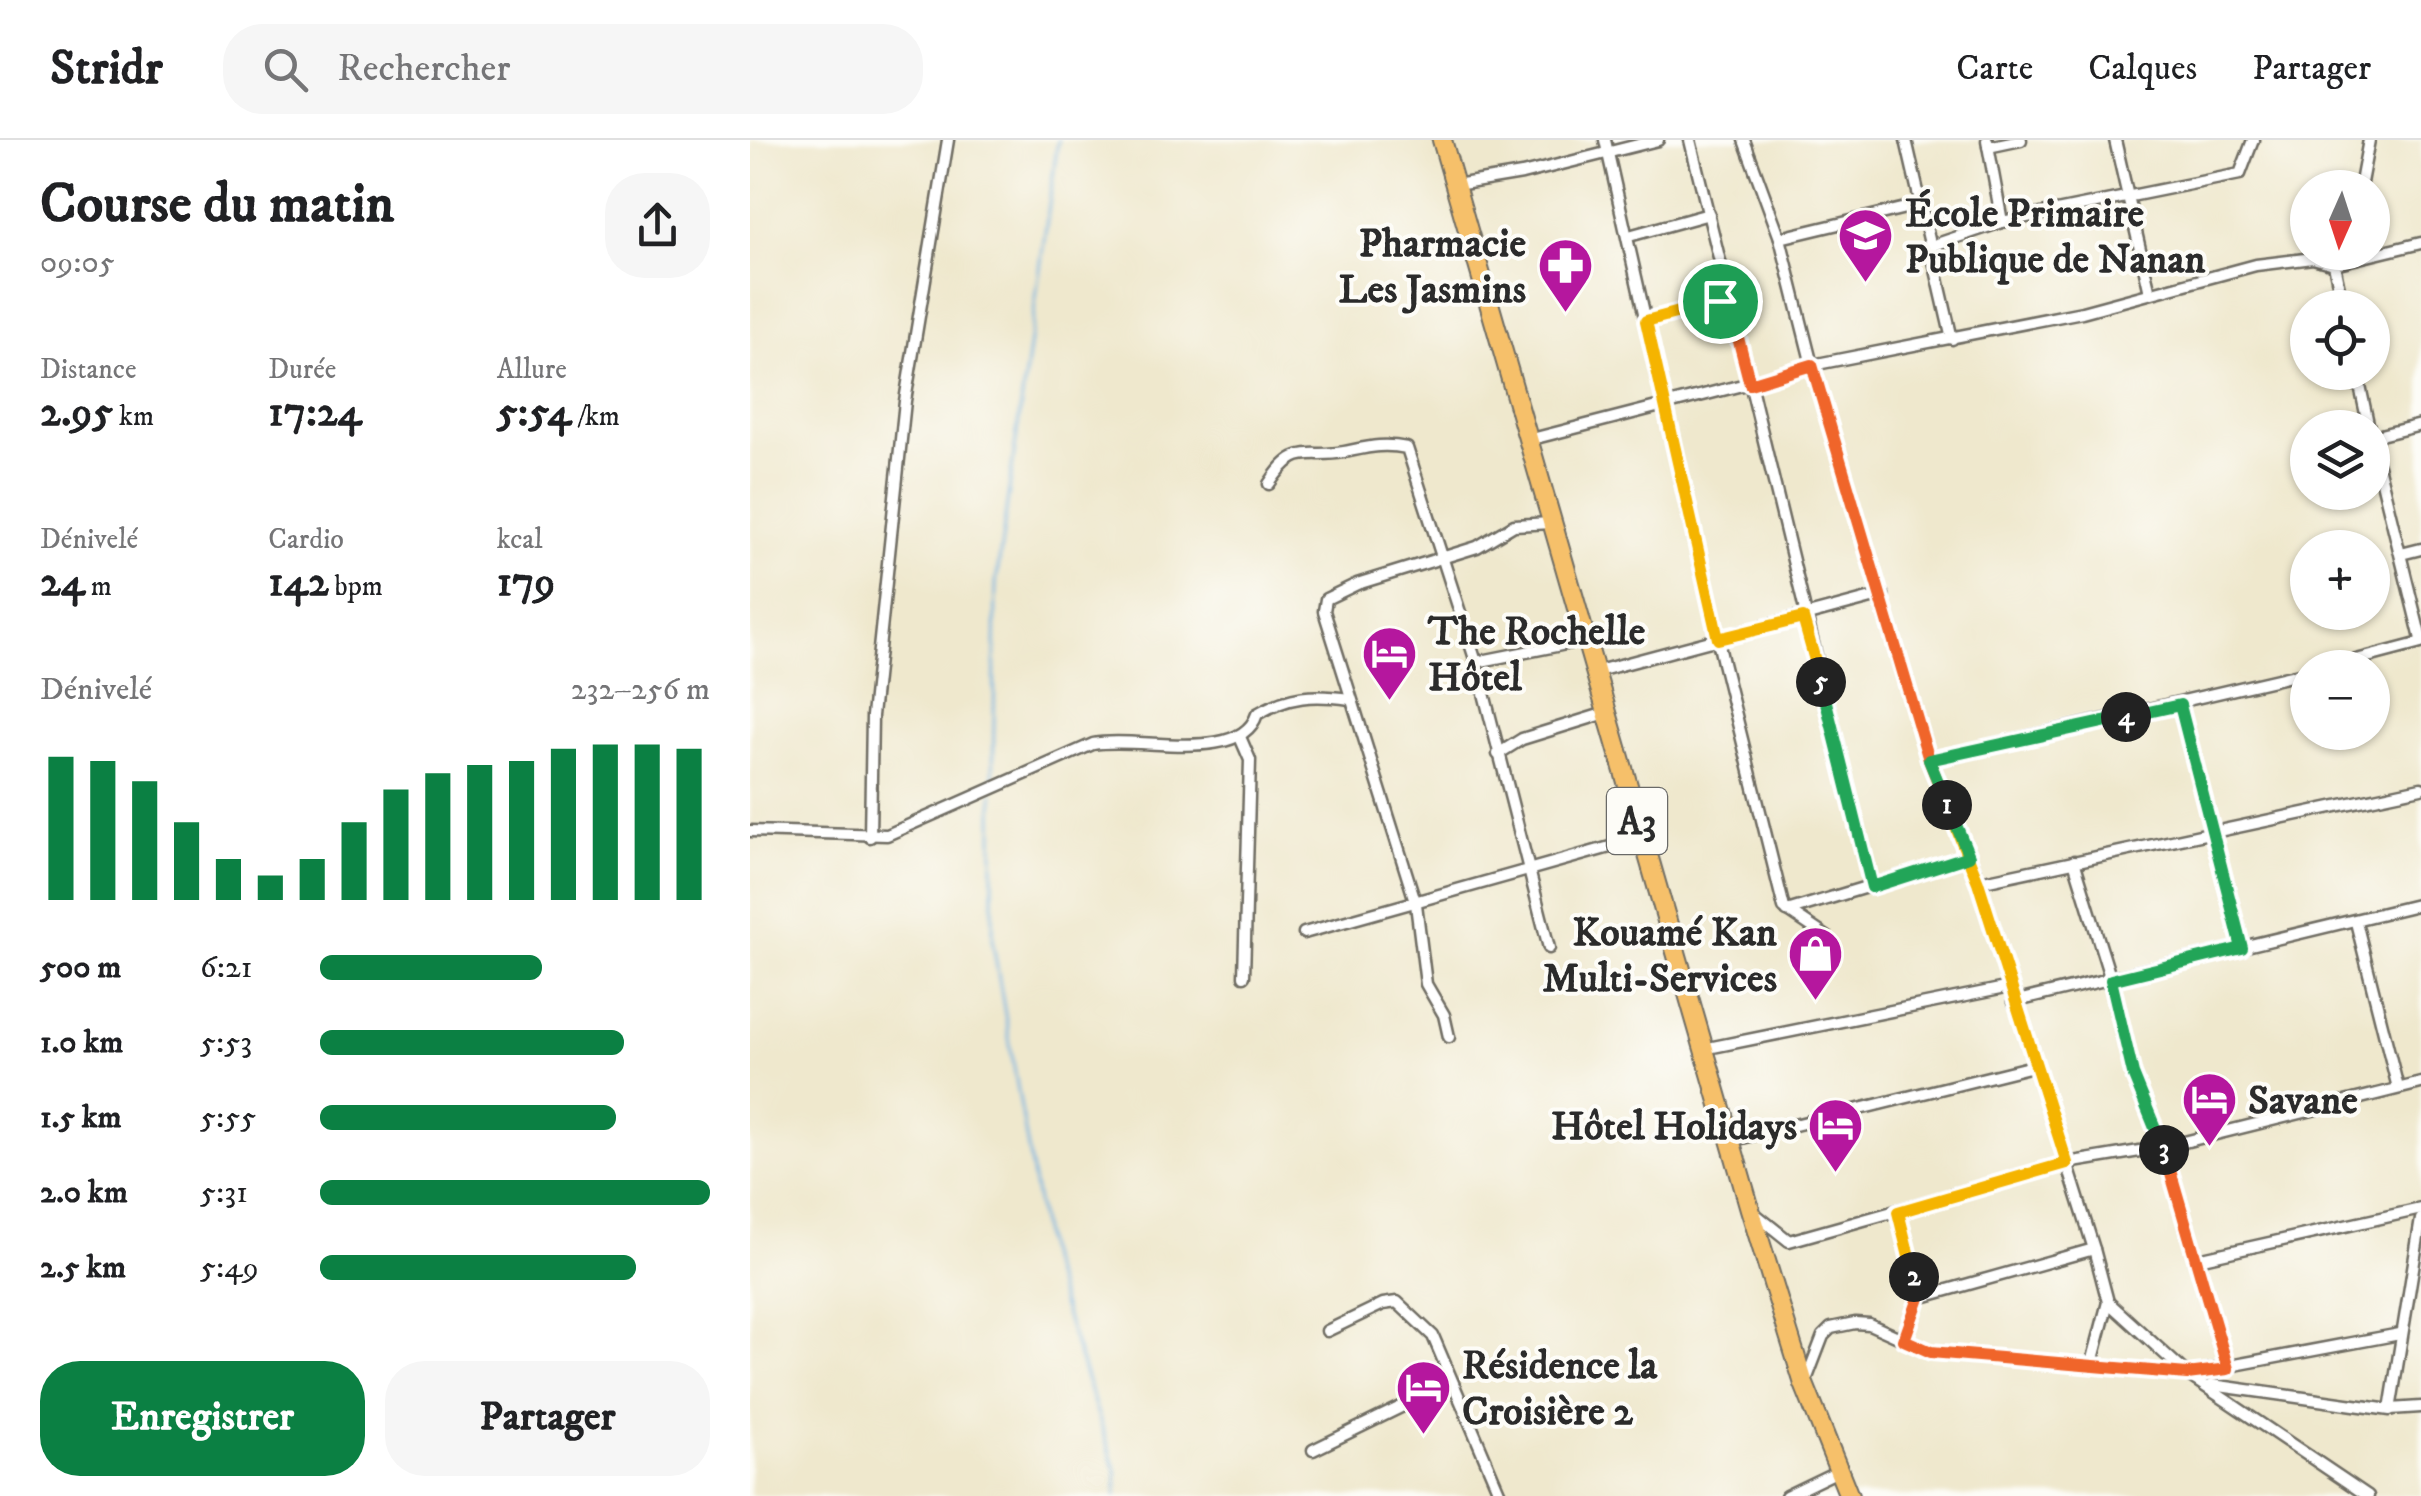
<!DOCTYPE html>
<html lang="fr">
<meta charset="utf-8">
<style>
body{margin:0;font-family:"IM FELL DW Pica",serif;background:#f6f6f6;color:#202124;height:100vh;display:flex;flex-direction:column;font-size:38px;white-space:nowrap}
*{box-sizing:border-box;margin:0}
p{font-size:32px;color:#757577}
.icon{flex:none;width:55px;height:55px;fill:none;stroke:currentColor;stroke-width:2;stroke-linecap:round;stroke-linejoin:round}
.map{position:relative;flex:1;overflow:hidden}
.side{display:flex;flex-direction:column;background:#fff;width:750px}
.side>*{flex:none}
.needle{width:65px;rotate:183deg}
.tools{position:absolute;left:1540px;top:30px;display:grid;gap:20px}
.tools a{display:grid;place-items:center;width:100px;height:100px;border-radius:50%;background:#fff;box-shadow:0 2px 8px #0004;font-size:50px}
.pin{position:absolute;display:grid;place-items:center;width:85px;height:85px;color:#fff;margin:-42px;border:5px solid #fff;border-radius:50%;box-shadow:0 2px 10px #0007}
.km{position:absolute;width:50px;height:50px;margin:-25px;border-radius:50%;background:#222;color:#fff;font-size:28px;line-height:50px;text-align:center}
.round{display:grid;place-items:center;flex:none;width:105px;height:105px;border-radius:40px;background:#f6f6f6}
.head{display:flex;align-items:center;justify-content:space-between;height:170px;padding:0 40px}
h1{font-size:55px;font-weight:700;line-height:75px}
.stats{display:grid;grid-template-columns:repeat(3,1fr);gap:15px;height:170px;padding:10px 40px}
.stats div{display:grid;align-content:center}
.stats b{font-size:42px;font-weight:700}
.stats small{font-size:28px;font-weight:400}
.stats p{font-size:28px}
.chart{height:280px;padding:20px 40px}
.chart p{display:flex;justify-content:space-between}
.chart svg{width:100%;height:180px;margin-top:10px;stroke:#0b8043;stroke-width:6}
.primary-button{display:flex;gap:20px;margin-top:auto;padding:20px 40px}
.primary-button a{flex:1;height:115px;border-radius:40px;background:#0b8043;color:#fff;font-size:40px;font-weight:700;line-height:115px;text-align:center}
.primary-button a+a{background:#f6f6f6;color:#202124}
ul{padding:0 40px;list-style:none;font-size:32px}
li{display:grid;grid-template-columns:160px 120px 1fr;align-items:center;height:75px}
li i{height:25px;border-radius:12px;background:#0b8043}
header{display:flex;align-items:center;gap:60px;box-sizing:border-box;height:140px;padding:0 50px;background:#fff;border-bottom:2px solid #e0e0e0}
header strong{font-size:48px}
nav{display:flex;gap:55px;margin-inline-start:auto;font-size:35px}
.search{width:700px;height:90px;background:#f6f6f6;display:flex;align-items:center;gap:25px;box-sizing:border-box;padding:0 35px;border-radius:40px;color:#757577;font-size:38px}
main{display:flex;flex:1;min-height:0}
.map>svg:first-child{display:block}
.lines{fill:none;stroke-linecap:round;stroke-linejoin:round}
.stream{stroke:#6db0e2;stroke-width:2.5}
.street-casing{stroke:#706d64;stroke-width:15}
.highway-casing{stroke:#706d64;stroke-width:22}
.street{stroke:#fff;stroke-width:10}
.highway{stroke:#f6c06b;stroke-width:18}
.split-1-casing{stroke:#fff;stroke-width:20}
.split-2-casing{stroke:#fff;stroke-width:20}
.split-3-casing{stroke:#fff;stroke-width:20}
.split-4-casing{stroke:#fff;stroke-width:20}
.split-5-casing{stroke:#fff;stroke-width:20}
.split-6-casing{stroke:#fff;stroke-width:20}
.split-1{stroke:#f0652b;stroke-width:12}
.split-2{stroke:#f5b400;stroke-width:12}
.split-3{stroke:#f0652b;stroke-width:12}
.split-4{stroke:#22a559;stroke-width:12}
.split-5{stroke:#22a559;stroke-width:12}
.split-6{stroke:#f5b400;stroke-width:12}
.labels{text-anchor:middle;stroke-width:8;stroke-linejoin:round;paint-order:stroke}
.shield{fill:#fdfcf7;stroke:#6a6a68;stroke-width:2.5}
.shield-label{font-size:38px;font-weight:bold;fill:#2b2b2b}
.poi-label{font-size:40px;font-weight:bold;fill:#2b2b2b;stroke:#fdfcf7;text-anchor:start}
</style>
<header>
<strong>Stridr</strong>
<div class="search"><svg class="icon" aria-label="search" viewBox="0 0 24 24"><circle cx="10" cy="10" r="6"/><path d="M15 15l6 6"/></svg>Rechercher</div>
<nav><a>Carte</a><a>Calques</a><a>Partager</a></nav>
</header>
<main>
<section class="side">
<div class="head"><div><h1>Course du matin</h1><p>09:05</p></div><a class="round"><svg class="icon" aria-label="share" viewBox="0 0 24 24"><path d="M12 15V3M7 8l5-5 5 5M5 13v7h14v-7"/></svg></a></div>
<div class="stats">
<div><p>Distance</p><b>2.95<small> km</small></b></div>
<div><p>Durée</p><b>17:24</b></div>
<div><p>Allure</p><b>5:54<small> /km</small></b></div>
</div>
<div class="stats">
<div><p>Dénivelé</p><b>24<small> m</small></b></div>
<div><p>Cardio</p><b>142<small> bpm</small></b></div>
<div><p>kcal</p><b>179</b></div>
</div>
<div class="chart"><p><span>Dénivelé</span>232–256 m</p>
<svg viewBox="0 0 160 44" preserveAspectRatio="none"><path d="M5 44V9M15 44V10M25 44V15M35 44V25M45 44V34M55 44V38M65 44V34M75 44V25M85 44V17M95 44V13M105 44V11M115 44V10M125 44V7M135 44V6M145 44V6M155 44V7"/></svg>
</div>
<ul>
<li><b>500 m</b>6:21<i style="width:57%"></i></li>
<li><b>1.0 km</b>5:53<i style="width:78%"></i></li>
<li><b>1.5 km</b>5:55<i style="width:76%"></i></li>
<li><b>2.0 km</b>5:31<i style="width:100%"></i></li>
<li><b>2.5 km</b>5:49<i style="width:81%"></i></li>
</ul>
<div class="primary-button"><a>Enregistrer</a><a>Partager</a></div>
</section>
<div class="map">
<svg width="1671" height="1356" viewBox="0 0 1671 1356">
<rect width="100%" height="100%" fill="#fdfcf7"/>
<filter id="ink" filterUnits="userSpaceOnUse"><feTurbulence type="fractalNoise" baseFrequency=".01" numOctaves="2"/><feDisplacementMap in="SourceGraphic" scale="20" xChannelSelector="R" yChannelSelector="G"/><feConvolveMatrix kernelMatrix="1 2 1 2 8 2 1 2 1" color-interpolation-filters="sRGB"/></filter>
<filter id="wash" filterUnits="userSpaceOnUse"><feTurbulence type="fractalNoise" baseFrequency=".0048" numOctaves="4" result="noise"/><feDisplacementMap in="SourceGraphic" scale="40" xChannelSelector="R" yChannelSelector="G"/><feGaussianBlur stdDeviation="2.25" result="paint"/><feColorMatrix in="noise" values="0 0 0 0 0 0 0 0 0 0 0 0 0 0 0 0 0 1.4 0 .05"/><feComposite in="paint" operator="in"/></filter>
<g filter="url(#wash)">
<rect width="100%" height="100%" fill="#efe8cd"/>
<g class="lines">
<!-- stream -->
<g class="stream">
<polyline points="243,645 246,443 308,0"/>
<polyline points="243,653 243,804 296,1115 366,1331 367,1356"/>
</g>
</g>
</g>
<g filter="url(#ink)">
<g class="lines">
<defs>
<g id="street">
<polyline points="855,0 973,523 1034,768 1077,797 1084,809"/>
<polyline points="994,0 1030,98 1062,225 1179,620 1229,742 1344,1109 1358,1162 1342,1223"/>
<polyline points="1156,0 1202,199"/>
<polyline points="1237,0 1252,82"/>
<polyline points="1365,0 1400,153"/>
<polyline points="1238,7 1271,0"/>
<polyline points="706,45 772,34 908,0"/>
<polyline points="1610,48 1619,0"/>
<polyline points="879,96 959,74"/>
<polyline points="1030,98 1168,65"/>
<polyline points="1178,107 1252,82 1490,34 1503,0"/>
<polyline points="1587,112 1584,124 1593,168"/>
<polyline points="896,181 978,159"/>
<polyline points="1607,232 1619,288"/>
<polyline points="1622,297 1671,285"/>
<polyline points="778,300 1000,243 940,0"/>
<polyline points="1622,301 1671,499"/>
<path d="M 519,344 C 547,301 557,319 594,312 C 619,307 632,303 657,308 L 726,522 L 799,808"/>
<polyline points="1651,414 1671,409"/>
<polyline points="726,522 836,500"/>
<polyline points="1576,528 1671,503"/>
<polyline points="844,532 1133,455"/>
<polyline points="1430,565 1493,809"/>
<polyline points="490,597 500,620 494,836"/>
<polyline points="748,614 772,599 856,573"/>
<polyline points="1179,620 1558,532"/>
<path d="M 0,691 L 137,695 L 343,604 C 387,595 491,625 507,574 C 540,555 563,554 600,559"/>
<polyline points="120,697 122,576 155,261 198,0"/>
<polyline points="1324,721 1361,840 1383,934 1414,1007 1477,1229"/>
<polyline points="1229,742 1671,648"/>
<polyline points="1122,747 1000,243 1062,225 1332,172 1506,125 1563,118 1584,124 1671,103"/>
<polyline points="1037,771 1219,716"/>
<polyline points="1606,782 1648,948"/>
<polyline points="554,793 892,698"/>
<polyline points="1263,862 1671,764"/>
<polyline points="699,897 694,875 676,844 666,764 574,471 576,459 607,444 727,407 764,385 801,383"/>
<polyline points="953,909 1260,847"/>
<polyline points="980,1001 1283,926"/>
<polyline points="1148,1072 1169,1158"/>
<polyline points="1004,1073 1039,1101 1317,1023 1414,1007 1671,943"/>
<polyline points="1448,1119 1671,1069"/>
<polyline points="1358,1162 1437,1234 1650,1194"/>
<polyline points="577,1191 633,1164 647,1162 683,1196 751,1356"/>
<polyline points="1154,1200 1169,1158 1344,1109"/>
<polyline points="1055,1243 1073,1196 1081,1188 1105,1183 1119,1184 1181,1212 1437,1234 1618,1356"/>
<polyline points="1462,1245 1640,1270 1671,1079"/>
<polyline points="1640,1269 1671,1267"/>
<polyline points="563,1310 700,1243"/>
<polyline points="1036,1356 1088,1331"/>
</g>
<polyline id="highway" points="692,0 1000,1069 1054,1244 1099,1356"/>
</defs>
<!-- street casing -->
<use href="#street" class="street-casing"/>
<!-- highway casing -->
<use href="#highway" class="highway-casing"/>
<!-- street -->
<use href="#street" class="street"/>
<!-- highway -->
<use href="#highway" class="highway"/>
</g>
</g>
<g class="lines" filter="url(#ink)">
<defs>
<polyline id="split-1" points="970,161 978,159 1000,244 1062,225 1179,620 1197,665"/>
<polyline id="split-2" points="1164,1137 1148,1072 1317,1023 1228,742 1197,665"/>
<polyline id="split-3" points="1164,1137 1169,1158 1154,1200 1181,1212 1437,1234 1478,1229 1414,1010"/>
<polyline id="split-4" points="1376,577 1430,565 1492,808 1361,840 1383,934 1414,1010"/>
<polyline id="split-5" points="1071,542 1122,747 1219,716 1179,620 1376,577"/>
<polyline id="split-6" points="970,161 896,181 968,499 1053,478 1071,542"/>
</defs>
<!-- split-1 casing -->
<use href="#split-1" class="split-1-casing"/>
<!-- split-2 casing -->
<use href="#split-2" class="split-2-casing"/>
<!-- split-3 casing -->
<use href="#split-3" class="split-3-casing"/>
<!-- split-4 casing -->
<use href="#split-4" class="split-4-casing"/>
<!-- split-5 casing -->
<use href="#split-5" class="split-5-casing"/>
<!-- split-6 casing -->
<use href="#split-6" class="split-6-casing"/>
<!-- split-1 -->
<use href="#split-1" class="split-1"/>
<!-- split-2 -->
<use href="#split-2" class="split-2"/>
<!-- split-3 -->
<use href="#split-3" class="split-3"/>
<!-- split-4 -->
<use href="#split-4" class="split-4"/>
<!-- split-5 -->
<use href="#split-5" class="split-5"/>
<!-- split-6 -->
<use href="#split-6" class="split-6"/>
</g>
<!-- icons -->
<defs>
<symbol id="school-pin" viewBox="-11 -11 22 30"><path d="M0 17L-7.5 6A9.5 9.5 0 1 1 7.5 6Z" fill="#b5179e" stroke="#fdfcf7"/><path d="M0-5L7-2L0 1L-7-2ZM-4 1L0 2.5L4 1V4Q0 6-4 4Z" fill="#fff"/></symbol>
<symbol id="pharmacy-pin" viewBox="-11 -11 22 30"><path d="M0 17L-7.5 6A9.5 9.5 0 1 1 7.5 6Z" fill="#b5179e" stroke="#fdfcf7"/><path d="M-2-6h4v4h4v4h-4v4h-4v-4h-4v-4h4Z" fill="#fff"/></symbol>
<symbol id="hotel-pin" viewBox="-11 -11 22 30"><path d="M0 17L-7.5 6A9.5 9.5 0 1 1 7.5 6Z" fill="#b5179e" stroke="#fdfcf7"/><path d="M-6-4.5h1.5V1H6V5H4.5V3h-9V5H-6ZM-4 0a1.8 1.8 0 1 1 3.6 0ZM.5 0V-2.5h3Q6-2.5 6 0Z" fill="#fff"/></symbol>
<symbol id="shop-pin" viewBox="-11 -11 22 30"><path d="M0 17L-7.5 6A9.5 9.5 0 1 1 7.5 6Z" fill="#b5179e" stroke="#fdfcf7"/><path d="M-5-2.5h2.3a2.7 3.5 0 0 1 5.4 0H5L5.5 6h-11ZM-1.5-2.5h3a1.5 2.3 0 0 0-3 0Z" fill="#fff"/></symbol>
</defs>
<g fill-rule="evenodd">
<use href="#school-pin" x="1084" y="64" width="63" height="86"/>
<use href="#pharmacy-pin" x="784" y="94" width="63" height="86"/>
<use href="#hotel-pin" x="608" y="482" width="63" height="86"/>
<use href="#shop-pin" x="1034" y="782" width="63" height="86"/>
<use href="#hotel-pin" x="1428" y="928" width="63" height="86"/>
<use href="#hotel-pin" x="1054" y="954" width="63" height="86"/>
<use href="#hotel-pin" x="642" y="1216" width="63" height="86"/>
</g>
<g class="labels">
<!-- shield labels -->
<rect class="shield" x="857" y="648" width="60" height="66" rx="8"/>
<g class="shield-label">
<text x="887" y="694">A3</text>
</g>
<!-- poi labels -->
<g class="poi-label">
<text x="1155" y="86">École Primaire<tspan x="1155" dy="46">Publique de Nanan</tspan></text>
<text x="776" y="116" text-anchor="end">Pharmacie<tspan x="776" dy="46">Les Jasmins</tspan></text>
<text x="678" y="504">The Rochelle<tspan x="678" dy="46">Hôtel</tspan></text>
<text x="1027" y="805" text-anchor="end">Kouamé Kan<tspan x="1027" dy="46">Multi-Services</tspan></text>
<text x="1498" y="973">Savane</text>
<text x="1047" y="999" text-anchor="end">Hôtel Holidays</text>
<text x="712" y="1238">Résidence la<tspan x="712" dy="46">Croisière 2</tspan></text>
</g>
</g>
</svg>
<div class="tools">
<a><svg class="needle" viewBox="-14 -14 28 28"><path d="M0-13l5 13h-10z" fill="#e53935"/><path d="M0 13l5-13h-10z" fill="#757577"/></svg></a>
<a><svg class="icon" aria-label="locate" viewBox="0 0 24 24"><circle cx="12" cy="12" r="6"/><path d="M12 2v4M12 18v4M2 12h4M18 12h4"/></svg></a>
<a><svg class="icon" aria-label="layers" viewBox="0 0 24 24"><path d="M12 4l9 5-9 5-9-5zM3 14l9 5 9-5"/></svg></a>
<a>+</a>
<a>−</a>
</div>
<div class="pin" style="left:970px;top:161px;background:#1e9e55"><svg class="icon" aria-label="arrive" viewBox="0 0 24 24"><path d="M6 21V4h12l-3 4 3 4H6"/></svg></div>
<b class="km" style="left:1197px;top:665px">1</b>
<b class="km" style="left:1164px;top:1137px">2</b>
<b class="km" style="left:1414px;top:1010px">3</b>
<b class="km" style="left:1376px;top:577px">4</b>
<b class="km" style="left:1071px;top:542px">5</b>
</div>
</main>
